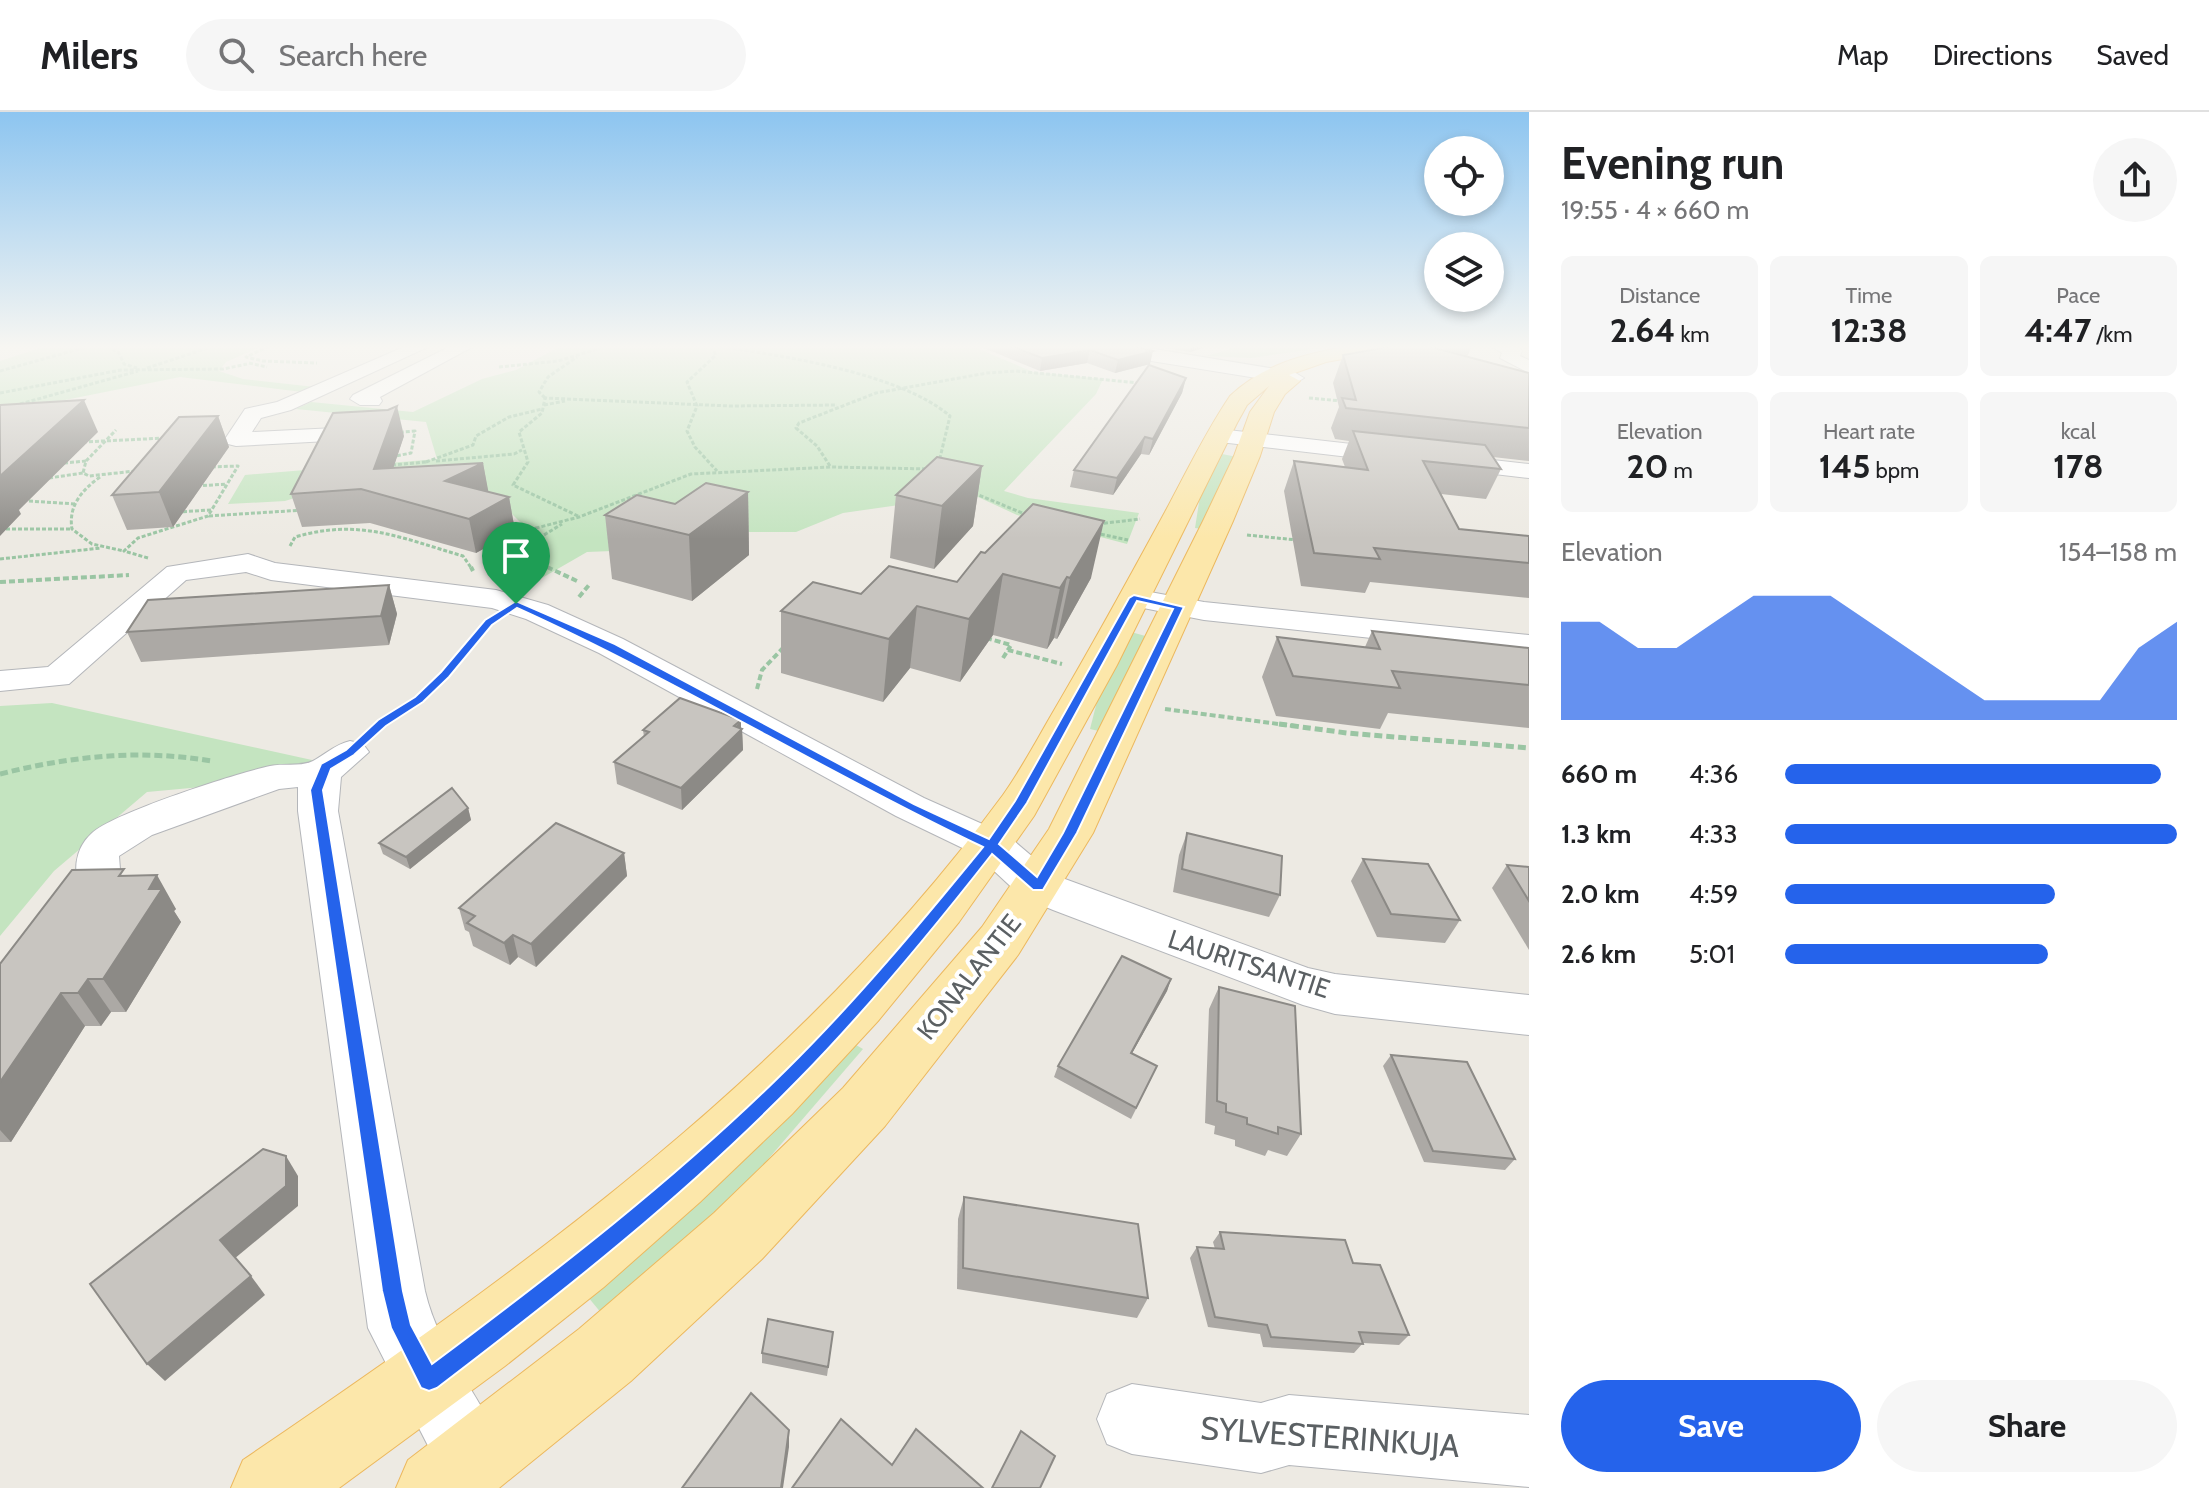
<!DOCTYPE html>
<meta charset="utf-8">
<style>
body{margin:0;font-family:Cabin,sans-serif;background:#f6f6f6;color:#202124;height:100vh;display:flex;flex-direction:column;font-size:30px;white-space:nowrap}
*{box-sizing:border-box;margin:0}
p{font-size:26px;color:#757577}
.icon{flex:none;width:44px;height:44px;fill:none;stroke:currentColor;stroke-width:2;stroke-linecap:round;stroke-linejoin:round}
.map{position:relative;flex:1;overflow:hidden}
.panel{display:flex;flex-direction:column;background:#fff;width:680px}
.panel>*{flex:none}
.controls{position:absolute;left:1424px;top:24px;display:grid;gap:16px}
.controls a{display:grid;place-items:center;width:80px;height:80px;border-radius:50%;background:#fff;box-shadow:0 4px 12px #0003;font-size:40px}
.pin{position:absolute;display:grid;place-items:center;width:68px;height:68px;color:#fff;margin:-82px -34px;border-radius:50% 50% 50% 0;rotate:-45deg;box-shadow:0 0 8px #0007}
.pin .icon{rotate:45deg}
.round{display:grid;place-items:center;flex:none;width:84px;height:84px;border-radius:42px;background:#f6f6f6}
.summary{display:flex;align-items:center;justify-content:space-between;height:136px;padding:0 32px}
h1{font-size:44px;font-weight:700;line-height:60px}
.stats{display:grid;grid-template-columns:repeat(3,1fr);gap:12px;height:136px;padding:8px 32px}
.stats div{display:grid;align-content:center;border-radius:12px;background:#f6f6f6;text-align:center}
.stats b{font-size:34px;font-weight:700}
.stats small{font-size:22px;font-weight:400}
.stats p{font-size:22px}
.chart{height:224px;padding:16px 32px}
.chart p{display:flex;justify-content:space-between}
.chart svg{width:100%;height:144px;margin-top:8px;fill:#2563eb;opacity:.7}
.button{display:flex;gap:16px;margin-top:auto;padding:16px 32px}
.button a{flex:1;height:92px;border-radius:48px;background:#2563eb;color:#fff;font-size:32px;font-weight:700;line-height:92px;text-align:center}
.button a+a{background:#f6f6f6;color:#202124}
ul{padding:0 32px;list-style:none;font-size:26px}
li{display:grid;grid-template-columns:128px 96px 1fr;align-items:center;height:60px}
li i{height:20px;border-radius:10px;background:#2563eb}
header{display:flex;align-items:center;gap:48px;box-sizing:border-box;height:112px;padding:0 40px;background:#fff;border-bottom:2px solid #e0e0e0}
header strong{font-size:38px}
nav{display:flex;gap:44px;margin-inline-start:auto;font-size:28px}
.search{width:560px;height:72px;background:#f6f6f6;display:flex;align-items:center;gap:20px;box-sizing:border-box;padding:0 28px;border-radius:44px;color:#757577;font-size:30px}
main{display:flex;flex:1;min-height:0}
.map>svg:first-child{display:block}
.green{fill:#c4e4c0}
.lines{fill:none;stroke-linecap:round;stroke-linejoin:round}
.minor-casing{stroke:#b4b6ba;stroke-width:2}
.major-casing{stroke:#ecb85e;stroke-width:2}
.path-far2{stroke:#9ac5a3;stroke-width:3;stroke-dasharray:4 2;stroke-linecap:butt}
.path-far1{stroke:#9ac5a3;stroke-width:4;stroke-dasharray:6 3;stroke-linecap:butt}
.path{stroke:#9ac5a3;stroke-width:5;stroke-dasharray:8 4;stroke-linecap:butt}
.minor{fill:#fff;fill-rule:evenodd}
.major{fill:#fce7aa;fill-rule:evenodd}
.wall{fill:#aca9a5}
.shaded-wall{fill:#8c8a86}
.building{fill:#c8c5c0;stroke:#8c8a86;stroke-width:2}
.route{fill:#2563eb;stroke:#fff;stroke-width:2;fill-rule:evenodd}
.labels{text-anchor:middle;stroke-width:8;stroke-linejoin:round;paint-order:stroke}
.street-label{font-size:26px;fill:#5b6063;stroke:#fff}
.near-street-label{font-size:32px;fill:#5b6063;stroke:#fff}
</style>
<header>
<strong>Milers</strong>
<div class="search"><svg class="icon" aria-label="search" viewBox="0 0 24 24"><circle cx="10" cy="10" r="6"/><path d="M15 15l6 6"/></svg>Search here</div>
<nav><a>Map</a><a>Directions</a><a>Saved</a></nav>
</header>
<main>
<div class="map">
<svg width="1529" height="1376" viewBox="0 0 1529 1376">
<rect width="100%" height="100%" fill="#edeae3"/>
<!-- green -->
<g class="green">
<polygon points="46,234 262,234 226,250 219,259 243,267 315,275 302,280 180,265 0,301 0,249"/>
<polygon points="561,234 972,234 1033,260 1103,267 1096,282 1004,379 1028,386 1139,401 1127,432 1017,403 978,385 948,382 913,391 843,401 796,420 733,420 637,438 587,440 535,470 503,464 527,435 530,420 498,388 320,378 285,389 228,392 245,363 437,347 426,310 296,297 311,290 413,300 482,267 516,258"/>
<polygon points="1241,234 1334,234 1251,246 1206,244"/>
<polygon points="1222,342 1237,345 1202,417 1195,416 1200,384"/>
<polygon points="1131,520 1149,525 1103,620 1090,617 1103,566"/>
<polygon points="52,591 312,648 301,666 147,680 54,759 0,824 0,594"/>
<polygon points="849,929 863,937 713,1111 606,1207 584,1180"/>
</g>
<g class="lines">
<defs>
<g id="minor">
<polygon points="406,234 430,234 291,298 261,306 252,320 376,314 387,321 384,326 236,334 228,332 225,327 245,297 277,290"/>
<polygon points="451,234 474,234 380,285 382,289 379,293 360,293 350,287 353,283"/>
<polygon points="1107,234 1136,234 1294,260 1304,266 1294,272 1145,248 1110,238"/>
<polygon points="1491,234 1519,235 1522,239 1520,244 1529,248 1529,261 1500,246 1502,241"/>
<polygon points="1219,317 1529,352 1529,366 1211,329 1208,324"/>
<polygon points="248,442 275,451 496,478 548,493 623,527 924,686 1007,723 1054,763 1308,856 1335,862 1529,883 1529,923 1335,902 1303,893 1053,798 1022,785 977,743 896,704 599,541 526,507 492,496 271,468 246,460 186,468 69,572 0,579 0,559 48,555 167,455"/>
<polygon points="1134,477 1204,490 1529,523 1529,543 1204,508 1123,492 1119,486 1123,480"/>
<path d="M 350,629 L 363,632 L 369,640 L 341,665 L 338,699 L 425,1179 C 439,1240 485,1290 509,1348 L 498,1373 L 492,1376 L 448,1373 L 368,1216 L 298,699 L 298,675 L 279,677 L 152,723 L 119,744 L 121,771 L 115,782 L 99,787 L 83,782 C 72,762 74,737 92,721 C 116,700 235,662 270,654 C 283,651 302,655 313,649 C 326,642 334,633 350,629 Z"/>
<polygon points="1132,1272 1261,1291 1289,1283 1529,1303 1529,1375 1289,1353 1261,1361 1132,1342 1107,1332 1097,1307 1107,1282"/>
</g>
<path id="major" d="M 1350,234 L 1396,234 L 1393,238 L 1326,250 L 1289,263 L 1300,269 L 1285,282 L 1274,300 L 1260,344 L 1233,409 L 1093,721 L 1018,843 L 885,1014 L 762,1147 L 631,1269 L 499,1376 L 396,1376 L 408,1348 L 579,1217 L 714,1101 L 843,976 L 982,815 L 1049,717 L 1203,409 L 1234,344 L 1250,300 L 1269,274 L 1247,293 L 1237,311 L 1117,553 L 1034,704 L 959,810 L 878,909 L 792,1002 L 700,1090 L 604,1175 L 505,1254 L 339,1376 L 231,1376 L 243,1348 C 523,1158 800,959 1003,683 C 1020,659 1034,633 1049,607 C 1089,539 1127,470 1165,400 C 1186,361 1205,321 1230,284 C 1264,252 1304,242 1350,234 Z"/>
</defs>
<!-- minor casing -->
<use href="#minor" class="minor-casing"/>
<!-- major casing -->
<use href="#major" class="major-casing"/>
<!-- path-far2 -->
<g class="path-far2">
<polyline points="107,234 119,241 124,252 137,256"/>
<polyline points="269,234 246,245 263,249 317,251"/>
<polyline points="711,234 716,243 687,270 697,294 687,319 695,335 717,359"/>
<path d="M 715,234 C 780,243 900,261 950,304 L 939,350"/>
<polyline points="249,251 267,255"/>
<polyline points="499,255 558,249 607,234"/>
<polyline points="147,256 214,234"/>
<polyline points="0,259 90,234"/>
<polyline points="0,281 121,258 223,257 247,252"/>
<polyline points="545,286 539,280 548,265 577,245"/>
<polyline points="1309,286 1342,289"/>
<polyline points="20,292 138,259"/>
<polyline points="544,293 565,289"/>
<polyline points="83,330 165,326"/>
<polyline points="391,345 411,341 415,319 403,320"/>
<polyline points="86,349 116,318"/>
<polyline points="436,349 514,342 522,338"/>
<polyline points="426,350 473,333 476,324 509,305 542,297"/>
<polyline points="64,351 86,349 83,361 89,364 135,359"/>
<polyline points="392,353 426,350"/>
<polyline points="830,354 817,334 796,316 799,311 876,281 987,261 1016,259 1139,271"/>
<path d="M 100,365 C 82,378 68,394 72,417 L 92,432 L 124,439"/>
<polyline points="49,366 83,361"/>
<polyline points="197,374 227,372"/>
<polyline points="974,381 1027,403"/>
<polyline points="29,389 75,392"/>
<polyline points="177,400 211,398"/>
<polyline points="209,404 303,398"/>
<polyline points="578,404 513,373 528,350 519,320 542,301 545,286 730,294 837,293"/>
<polyline points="1098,412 1140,407"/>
<polyline points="6,417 72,417"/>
<polyline points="1095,421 1128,428"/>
<polyline points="1247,423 1297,428"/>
<polyline points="539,426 562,412"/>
<path d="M 290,434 L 295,425 C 360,406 401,426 463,444 L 472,457"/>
<polyline points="148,446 124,439 138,426 208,404 238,354 209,355"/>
<polyline points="0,447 101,436"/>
<polyline points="533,449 551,457"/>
<polyline points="525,457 543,433 536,416 579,405 691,362 831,355 930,357"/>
</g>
<!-- path-far1 -->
<g class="path-far1">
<polyline points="471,455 473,459"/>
<polyline points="547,455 577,469"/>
<polyline points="517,466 527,455"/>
<polyline points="0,470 129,463"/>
<polyline points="579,485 589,473"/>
<polyline points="986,526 1011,533 1008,538"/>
<polyline points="1003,546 1008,538 1062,552"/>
<polyline points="757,577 762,558 783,536"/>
<polyline points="1165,597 1294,614"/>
<polyline points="380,614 429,578 486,514"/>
</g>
<!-- path -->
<g class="path">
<polyline points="1279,612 1347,621 1529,636"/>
<polyline points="371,621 383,612"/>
<path d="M 0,662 C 72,644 139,637 212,649"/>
</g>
<!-- minor -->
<use href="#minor" class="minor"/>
<!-- major -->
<use href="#major" class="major"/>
</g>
<!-- wall -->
<g class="wall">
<polygon points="979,234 1134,234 1150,252 1115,261 1087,251 1040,259"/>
<polygon points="1154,234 1209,234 1190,240"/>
<polygon points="1448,234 1472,234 1467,245 1529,261 1529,349 1493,345 1501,357 1486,387 1441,382 1459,417 1529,424 1529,486 1370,470 1365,481 1301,474 1284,379 1294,349 1345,355 1342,347 1349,329 1335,327 1331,316 1339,295 1333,271 1343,243 1445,239"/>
<polygon points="1186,266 1182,281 1149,343 1141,342 1113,383 1070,375 1074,358"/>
<polygon points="218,304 229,335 173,415 127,418 112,383"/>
<polygon points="404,324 393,356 483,351 488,380 509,385 515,419 476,441 370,411 302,415 291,382"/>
<polygon points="982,354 973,414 934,457 890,446 896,383"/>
<polygon points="748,380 749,443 692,489 612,467 605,403"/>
<polygon points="981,440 1091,466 1057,527 1054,526 1047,537 993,523 960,570 910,556 883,590 781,561 781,499 861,482 957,470"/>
<polygon points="389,473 397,502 389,533 141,550 127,520"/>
<polygon points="1372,519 1529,536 1529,616 1388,601 1380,617 1276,604 1262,565 1277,525 1365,535"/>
<polygon points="741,616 742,617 743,638 682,698 617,672 614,650 644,625 643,618"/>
<polygon points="468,696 471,708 410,757 383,742 379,731"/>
<polygon points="1187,721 1280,783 1269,805 1173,780 1179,743"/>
<polygon points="624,741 627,764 536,855 518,845 510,853 473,834 469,820 465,818 459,796"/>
<polygon points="1363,747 1460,808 1445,831 1377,825 1351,769"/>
<polygon points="1507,753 1529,755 1529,838 1492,776"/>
<polygon points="127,764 176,797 174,799 181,810 126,900 111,900 101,914 85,914 11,1030 0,1030 0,852"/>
<polygon points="1171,867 1167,879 1132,941 1152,965 1131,1007 1054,965 1058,954"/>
<polygon points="1219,875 1301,1022 1287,1044 1268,1038 1265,1044 1235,1034 1235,1028 1214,1022 1215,1014 1205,1011 1209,897"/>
<polygon points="1391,943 1515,1047 1505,1058 1424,1050 1383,954"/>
<polygon points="964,1085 1148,1186 1137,1206 957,1177 958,1107"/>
<polygon points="1220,1120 1353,1151 1409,1223 1399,1233 1363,1231 1354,1241 1263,1235 1260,1222 1208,1215 1190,1146 1197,1135 1215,1137 1213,1130"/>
<polygon points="833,1220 827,1264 762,1251 762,1241"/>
</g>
<!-- shaded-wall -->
<g class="shaded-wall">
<polygon points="1191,234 1209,234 1190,240"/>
<polygon points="1090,238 1087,251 1040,259 1042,246"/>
<polygon points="1153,239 1150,252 1115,261 1118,248"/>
<polygon points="1186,266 1182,281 1149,343 1153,327"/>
<polygon points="84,288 98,320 19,398 21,402 0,424 0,364"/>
<polygon points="397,294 404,324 384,384 374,357"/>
<polygon points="218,304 229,335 173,415 159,380"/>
<polygon points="1145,325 1141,342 1113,383 1117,366"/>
<polygon points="483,351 489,383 445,369"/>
<polygon points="982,354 973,414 934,457 942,394"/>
<polygon points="748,380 749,443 692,489 689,423"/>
<polygon points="509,385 515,419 476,441 469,407"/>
<polygon points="1104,409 1091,466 1057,527 1070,466"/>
<polygon points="1003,462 993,523 960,570 969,507"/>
<polygon points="1067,465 1054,526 1047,537 1060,476"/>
<polygon points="389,473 397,502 389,533 381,504"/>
<polygon points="917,494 910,556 883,590 889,527"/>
<polygon points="741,608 741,618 742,617 743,638 682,698 681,676"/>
<polygon points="468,696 471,708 410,757 406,745"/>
<polygon points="624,741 627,764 536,855 531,832"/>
<polygon points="157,763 176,797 174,799 181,810 126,900 103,867 149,777"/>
<polygon points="513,823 518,845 510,853 504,831"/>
<polygon points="88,867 111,900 101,914 78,881"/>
<polygon points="1171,867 1167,879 1126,952 1131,941"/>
<polygon points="61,881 85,914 11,1030 0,1018 0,970"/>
<polygon points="286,1044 298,1064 298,1094 234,1147 220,1128"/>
<polygon points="251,1164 265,1183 165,1269 147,1252"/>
<polygon points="789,1318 789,1335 783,1376 781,1376"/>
</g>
<!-- building -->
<g class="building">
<polygon points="1011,234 1134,234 1153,239 1118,248 1090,238 1042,246"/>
<polygon points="1394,234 1427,234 1529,261 1529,316 1346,296 1342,286 1356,288 1343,243"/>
<polygon points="1149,253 1186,266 1153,327 1145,325 1117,366 1074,358"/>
<polygon points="84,288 0,364 0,293"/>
<polygon points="397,294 374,357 483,351 445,369 509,385 469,407 361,377 291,382 333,301 388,298"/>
<polygon points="218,304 159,380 112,383 179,305"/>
<polygon points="1353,319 1485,333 1501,357 1423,349 1459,417 1529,424 1529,451 1374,436 1380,447 1314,441 1294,349 1368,358"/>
<polygon points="937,345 982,354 942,394 896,383"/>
<polygon points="706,371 748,380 689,423 605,403 637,383 675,392"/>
<polygon points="1033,392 1104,409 1070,466 1067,465 1060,476 1003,462 969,507 917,494 889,527 781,499 813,470 861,482 889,454 957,470 981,440 985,441"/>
<polygon points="389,473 381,504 127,520 148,488"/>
<polygon points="1372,519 1529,536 1529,573 1392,559 1400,576 1293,564 1277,525 1380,537"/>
<polygon points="680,586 741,608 734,614 742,617 681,676 614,650 649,620 643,618"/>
<polygon points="452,676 468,696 406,745 379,731"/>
<polygon points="556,711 624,741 531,832 513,823 504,831 467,811 475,804 459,796"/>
<polygon points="1187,721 1282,744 1280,783 1182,757"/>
<polygon points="1363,747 1428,752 1460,808 1391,802"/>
<polygon points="1507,753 1529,755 1529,789"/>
<polygon points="124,757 119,764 157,763 149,777 162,777 103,867 88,867 78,881 61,881 0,970 0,852 72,758"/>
<polygon points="1122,844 1171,867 1131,941 1157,954 1136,996 1058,954"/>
<polygon points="1219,875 1295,894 1301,1022 1278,1015 1278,1022 1247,1012 1247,1006 1226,1000 1226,992 1217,989"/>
<polygon points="1391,943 1467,950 1515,1047 1433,1039"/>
<polygon points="263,1037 286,1044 286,1074 220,1128 251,1164 147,1252 90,1172"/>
<polygon points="964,1085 1138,1112 1148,1186 963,1156"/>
<polygon points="1220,1120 1345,1128 1353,1151 1380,1153 1409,1223 1359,1220 1363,1232 1271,1225 1267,1213 1215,1205 1197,1135 1224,1137"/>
<polygon points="768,1207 833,1220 828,1255 762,1241"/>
<polygon points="751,1281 789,1318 781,1376 682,1376"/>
<polygon points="841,1307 892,1353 916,1317 983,1376 792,1376"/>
<polygon points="1021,1319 1055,1344 1040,1376 992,1376"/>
</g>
<!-- sky -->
<linearGradient id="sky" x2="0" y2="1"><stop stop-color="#8dc5f0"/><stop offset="0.55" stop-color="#f7f6f2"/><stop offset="1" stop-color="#f7f6f2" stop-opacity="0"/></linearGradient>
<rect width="1529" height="427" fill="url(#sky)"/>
<!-- route -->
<path class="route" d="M 1134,483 L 1184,495 L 1077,721 L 1043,778 L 1033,778 L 992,742 C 931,820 868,897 798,968 C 687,1082 563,1180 437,1276 L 429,1279 L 421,1276 L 391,1216 L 382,1179 L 310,678 L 321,652 L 346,638 L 378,608 L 415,585 L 441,560 L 485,508 L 516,489 L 615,532 L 914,692 L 989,727 L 1015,689 L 1129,486 ZM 1137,489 L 1173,497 L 1063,721 L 1037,765 L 999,732 L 1027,691 ZM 517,496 C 676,568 825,660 983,735 C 920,812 857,888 786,958 C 677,1066 555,1160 432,1252 L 411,1213 L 403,1179 L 323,678 L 331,657 L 354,643 L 386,614 L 423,590 L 449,565 L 492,513 Z"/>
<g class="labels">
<!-- street labels -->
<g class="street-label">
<text transform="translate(1249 852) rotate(18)" y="9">LAURITSANTIE</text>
<text transform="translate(969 865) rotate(-52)" y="9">KONALANTIE</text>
</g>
<!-- near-street labels -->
<g class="near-street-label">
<text transform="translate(1330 1325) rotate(4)" y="11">SYLVESTERINKUJA</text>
</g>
</g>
</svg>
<div class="controls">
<a><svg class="icon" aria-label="locate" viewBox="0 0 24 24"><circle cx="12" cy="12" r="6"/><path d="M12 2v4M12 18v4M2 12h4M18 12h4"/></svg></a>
<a><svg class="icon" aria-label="layers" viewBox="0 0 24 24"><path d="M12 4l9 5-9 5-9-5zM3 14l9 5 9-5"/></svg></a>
</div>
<div class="pin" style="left:516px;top:492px;background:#1e9e55"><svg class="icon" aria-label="arrive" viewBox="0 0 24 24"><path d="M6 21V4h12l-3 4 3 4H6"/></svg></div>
</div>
<section class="panel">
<div class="summary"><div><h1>Evening run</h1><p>19:55 · 4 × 660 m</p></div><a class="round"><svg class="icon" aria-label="share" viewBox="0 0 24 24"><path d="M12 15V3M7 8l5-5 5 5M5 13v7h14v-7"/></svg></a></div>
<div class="stats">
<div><p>Distance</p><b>2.64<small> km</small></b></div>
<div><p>Time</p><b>12:38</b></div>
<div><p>Pace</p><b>4:47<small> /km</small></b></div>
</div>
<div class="stats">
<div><p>Elevation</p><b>20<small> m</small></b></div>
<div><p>Heart rate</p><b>145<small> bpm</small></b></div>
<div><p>kcal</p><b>178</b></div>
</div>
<div class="chart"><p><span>Elevation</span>154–158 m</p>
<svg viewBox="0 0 160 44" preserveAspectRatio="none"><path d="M0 44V14L10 14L20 22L30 22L40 14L50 6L60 6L70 6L80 14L90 22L100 30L110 38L120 38L130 38L140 38L150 22L160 14V44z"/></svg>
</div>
<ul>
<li><b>660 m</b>4:36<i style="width:96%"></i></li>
<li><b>1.3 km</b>4:33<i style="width:100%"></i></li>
<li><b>2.0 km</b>4:59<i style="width:69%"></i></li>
<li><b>2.6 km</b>5:01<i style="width:67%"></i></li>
</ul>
<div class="button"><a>Save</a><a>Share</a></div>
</section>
</main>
